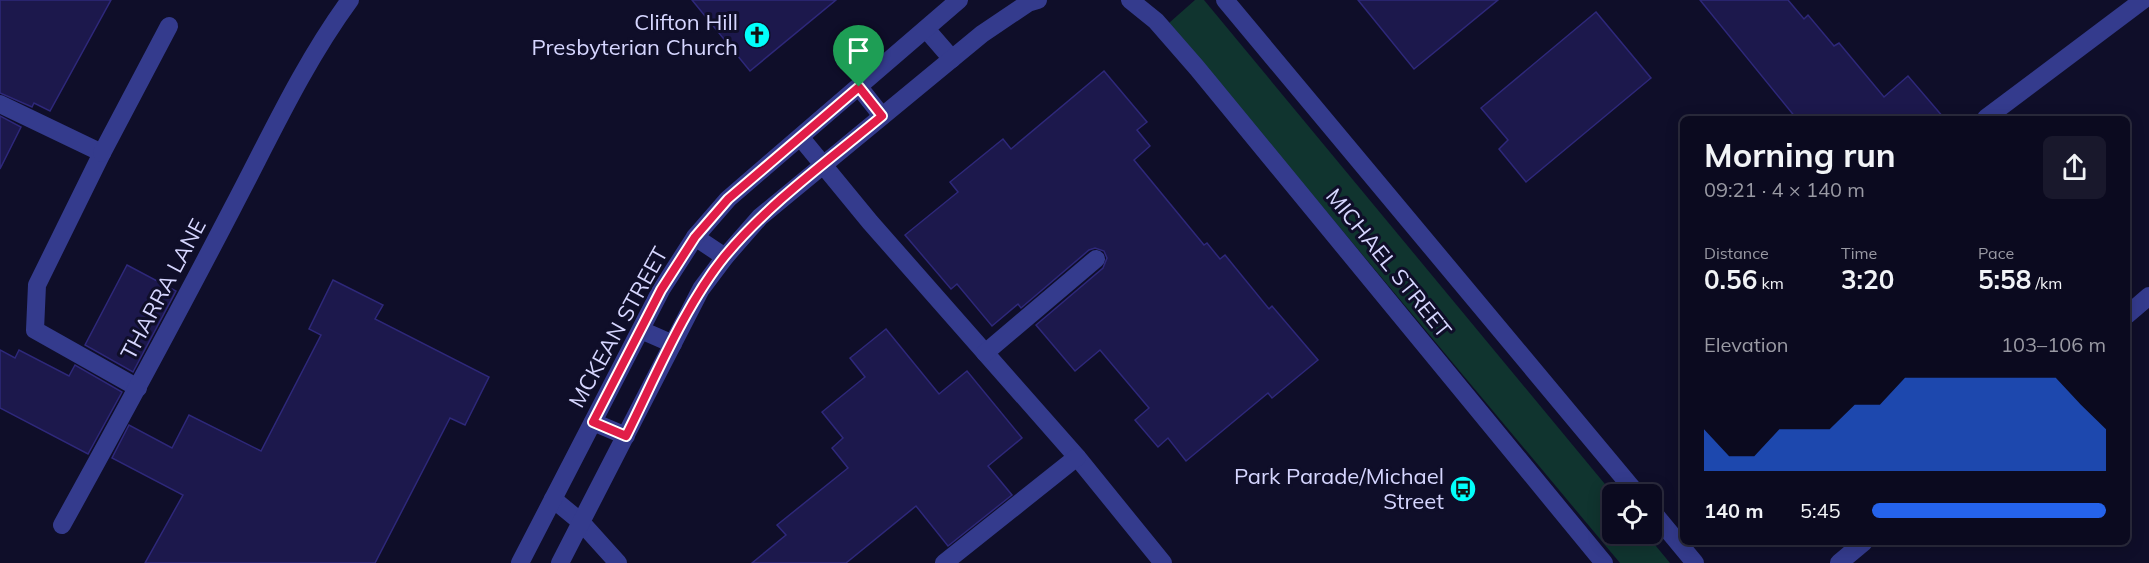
<!DOCTYPE html>
<meta charset="utf-8">
<style>
body{margin:0;font-family:Mulish,sans-serif;background:#19182c;color:#f1f3f6;height:100vh;display:flex;flex-direction:column;font-size:22px;white-space:nowrap}
*{box-sizing:border-box;margin:0}
p{font-size:20px;color:#9a9aa4}
.icon{flex:none;width:33px;height:33px;fill:none;stroke:currentColor;stroke-width:2;stroke-linecap:round;stroke-linejoin:round}
.map{position:relative;flex:1;overflow:hidden}
.details{position:absolute;left:1680px;top:116px;width:450px;height:429px;display:flex;flex-direction:column;background:#0b0a1f;border-radius:9px;box-shadow:0 3px 15px #0003,0 0 0 2px #2b2b3d}
.details>*{flex:none}
.fabs{position:absolute;left:1602px;top:484px;display:grid;gap:12px}
.fabs a{display:grid;place-items:center;width:60px;height:60px;border-radius:9px;background:#0b0a1f;box-shadow:0 3px 15px #0003,0 0 0 2px #2b2b3d;font-size:30px}
.pin{position:absolute;display:grid;place-items:center;width:51px;height:51px;color:#fff;margin:-62px -26px;border-radius:50% 50% 50% 0;rotate:-45deg;box-shadow:0 0 6px #0007}
.pin .icon{rotate:45deg}
.round{display:grid;place-items:center;flex:none;width:63px;height:63px;border-radius:9px;background:#19182c}
.headline{display:flex;align-items:center;justify-content:space-between;height:102px;padding:0 24px}
h1{font-size:33px;font-weight:700;line-height:45px}
.figures{display:grid;grid-template-columns:repeat(3,1fr);gap:9px;height:102px;padding:6px 24px}
.figures div{display:grid;align-content:center}
.figures b{font-size:26px;font-weight:700}
.figures small{font-size:16px;font-weight:400}
.figures p{font-size:16px}
.chart{height:168px;padding:12px 24px}
.chart p{display:flex;justify-content:space-between}
.chart svg{width:100%;height:108px;margin-top:6px;fill:#2563eb;opacity:.7}
ul{padding:0 24px;list-style:none;font-size:20px}
li{display:grid;grid-template-columns:96px 72px 1fr;align-items:center;height:45px}
li i{height:15px;border-radius:8px;background:#2563eb}
.map>svg:first-child{display:block}
.green{fill:#10342f}
.building{fill:#1c184c;stroke:#2e287a;stroke-width:1.5}
.lines{fill:none;stroke-linecap:round;stroke-linejoin:round}
.minor{stroke:#343b8d;stroke-width:18}
.route-casing{stroke:#fff;stroke-width:12}
.route{stroke:#e11d48;stroke-width:8}
.labels{text-anchor:middle;stroke-width:6;stroke-linejoin:round;paint-order:stroke}
.poi-label{font-size:22px;fill:#d6d6ff;stroke:#0f0e29;text-anchor:end}
.street-label{font-size:22px;fill:#d6d6ff;stroke:#0f0e29}
</style>
<div class="map">
<svg width="2149" height="563" viewBox="0 0 2149 563">
<rect width="100%" height="100%" fill="#0f0e29"/>
<!-- green -->
<polygon class="green" points="1195,0 1204,0 1614,495 1612,534 1646,534 1670,563 1620,563 1169,23"/>
<!-- building -->
<g class="building">
<polygon points="0,0 111,0 50,111 34,103 32,107 0,93"/>
<polygon points="692,0 836,0 750,71"/>
<polygon points="1358,0 1498,0 1414,69"/>
<polygon points="1700,0 1788,0 1804,19 1808,15 1834,46 1839,43 1884,97 1908,76 1944,118 1796,118"/>
<polygon points="1596,12 1651,78 1526,182 1499,149 1508,140 1481,108"/>
<polygon points="1104,71 1147,122 1137,130 1150,146 1134,160 1204,245 1207,243 1220,259 1225,255 1269,309 1272,306 1318,360 1272,398 1268,393 1186,461 1168,438 1158,447 1135,420 1149,408 1100,350 1075,371 1036,325 1103,268 1107,258 1104,251 1095,248 1089,250 1021,308 1018,304 992,326 957,284 951,289 905,235 958,192 950,182 1003,139 1011,149"/>
<polygon points="0,116 21,127 0,169"/>
<polygon points="127,265 176,291 133,372 85,345"/>
<polygon points="333,280 383,305 375,319 489,377 465,425 450,418 375,563 145,563 183,495 112,458 129,425 172,448 189,415 261,451 321,335 309,329"/>
<polygon points="886,329 939,394 967,371 1022,438 988,466 1012,495 948,546 916,506 846,563 752,563 786,535 777,525 848,468 832,448 843,438 822,412 865,377 850,358"/>
<polygon points="0,350 15,358 19,350 69,376 75,365 122,392 88,454 0,408"/>
</g>
<g class="lines">
<!-- minor -->
<g class="minor">
<polyline points="1130,0 1156,21 1197,68 1604,563"/>
<polyline points="1225,0 1638,495"/>
<polyline points="926,29 952,59"/>
<polyline points="859,87 882,116"/>
<polyline points="0,104 102,153 37,285 35,330 138,388"/>
<polyline points="1986,118 2143,0"/>
<polyline points="801,138 870,222 1077,457 1163,563"/>
<polyline points="102,153 169,26"/>
<polyline points="695,237 725,257"/>
<polyline points="2127,315 2149,296"/>
<polyline points="641,330 673,344"/>
<polyline points="985,353 1096,259"/>
<polyline points="593,422 626,436"/>
<polyline points="553,499 581,522 618,563"/>
<polyline points="1652,511 1695,563"/>
<path d="M 62,525 C 120,420 177,315 232,209 C 269,139 303,64 350,0"/>
<polyline points="520,563 661,290 695,237 728,199 959,0"/>
<polyline points="560,563 701,289 725,257 760,217 982,34 1028,3 1038,0"/>
<polyline points="944,563 1077,457"/>
<polyline points="1839,563 1864,542"/>
</g>
</g>
<g class="lines">
<defs>
<path id="route" d="M 859,87 L 882,116 C 828,161 770,202 725,256 C 685,305 655,378 626,436 L 593,422 L 661,290 L 695,237 L 728,199 Z"/>
</defs>
<!-- route casing -->
<use href="#route" class="route-casing"/>
<!-- route -->
<use href="#route" class="route"/>
</g>
<!-- icons -->
<defs>
<symbol id="church-disc" viewBox="-11 -11 22 22"><circle r="9.5" fill="#02fffb" stroke="#0f0e29"/><path d="M-1.2-6h2.4v3.5h3.3v2.4h-3.3V6h-2.4V-.1h-3.3v-2.4h3.3Z" fill="#111"/></symbol>
<symbol id="bus-disc" viewBox="-11 -11 22 22"><circle r="9.5" fill="#02fffb" stroke="#0f0e29"/><path d="M-5-6H5V4H4V6H2V4H-2V6H-4V4H-5ZM-3.5-4V0h7V-4ZM-3.5 1.2v1.5H-2V1.2ZM2 1.2v1.5H3.5V1.2Z" fill="#111"/></symbol>
</defs>
<g fill-rule="evenodd">
<use href="#church-disc" x="742" y="20" width="30" height="30"/>
<use href="#bus-disc" x="1448" y="474" width="30" height="30"/>
</g>
<g class="labels">
<!-- poi labels -->
<g class="poi-label">
<text x="738" y="30">Clifton Hill<tspan x="738" dy="25">Presbyterian Church</tspan></text>
<text x="1444" y="484">Park Parade/Michael<tspan x="1444" dy="25">Street</tspan></text>
</g>
<!-- street labels -->
<g class="street-label">
<text transform="translate(1389 263) rotate(51)" y="8">MICHAEL STREET</text>
<text transform="translate(163 289) rotate(-62)" y="8">THARRA LANE</text>
<text transform="translate(618 327) rotate(-61)" y="8">MCKEAN STREET</text>
</g>
</g>
</svg>
<div class="fabs">
<a><svg class="icon" aria-label="locate" viewBox="0 0 24 24"><circle cx="12" cy="12" r="6"/><path d="M12 2v4M12 18v4M2 12h4M18 12h4"/></svg></a>
</div>
<div class="pin" style="left:859px;top:87px;background:#1e9e55"><svg class="icon" aria-label="arrive" viewBox="0 0 24 24"><path d="M6 21V4h12l-3 4 3 4H6"/></svg></div>
<section class="details">
<div class="headline"><div><h1>Morning run</h1><p>09:21 · 4 × 140 m</p></div><a class="round"><svg class="icon" aria-label="share" viewBox="0 0 24 24"><path d="M12 15V3M7 8l5-5 5 5M5 13v7h14v-7"/></svg></a></div>
<div class="figures">
<div><p>Distance</p><b>0.56<small> km</small></b></div>
<div><p>Time</p><b>3:20</b></div>
<div><p>Pace</p><b>5:58<small> /km</small></b></div>
</div>
<div class="chart"><p><span>Elevation</span>103–106 m</p>
<svg viewBox="0 0 160 44" preserveAspectRatio="none"><path d="M0 44V27L10 38L20 38L30 27L40 27L50 27L60 17L70 17L80 6L90 6L100 6L110 6L120 6L130 6L140 6L150 17L160 27V44z"/></svg>
</div>
<ul>
<li><b>140 m</b>5:45<i style="width:100%"></i></li>
</ul>
</section>
</div>
